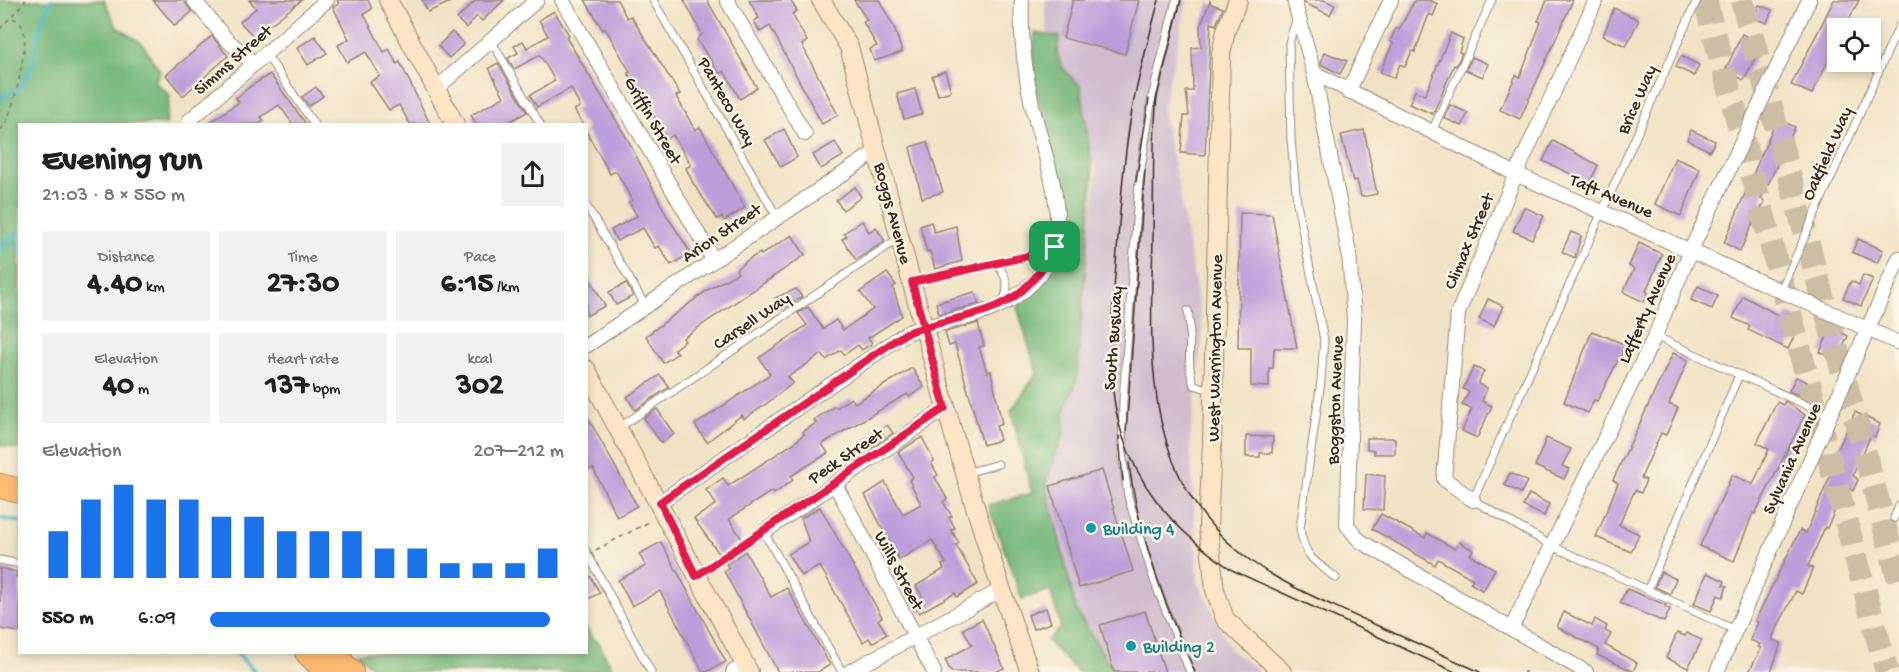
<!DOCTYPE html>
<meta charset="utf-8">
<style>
body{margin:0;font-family:"Gochi Hand",sans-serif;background:#f2f2f2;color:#202124;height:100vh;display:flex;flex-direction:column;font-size:22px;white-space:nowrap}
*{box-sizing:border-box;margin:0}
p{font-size:20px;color:#757577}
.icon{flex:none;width:33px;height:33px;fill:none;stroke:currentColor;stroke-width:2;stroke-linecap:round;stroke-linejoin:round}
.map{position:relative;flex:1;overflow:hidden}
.drawer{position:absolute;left:18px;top:123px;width:570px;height:531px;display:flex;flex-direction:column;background:#fff;border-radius:0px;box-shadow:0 3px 9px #0003}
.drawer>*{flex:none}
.tools{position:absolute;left:1827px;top:18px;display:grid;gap:12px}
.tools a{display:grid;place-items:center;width:54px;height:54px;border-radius:0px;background:#fff;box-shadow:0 3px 9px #0003;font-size:30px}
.pin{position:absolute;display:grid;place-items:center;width:51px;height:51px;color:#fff;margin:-26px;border-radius:12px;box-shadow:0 3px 9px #0006}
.round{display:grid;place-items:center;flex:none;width:63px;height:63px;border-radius:0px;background:#f2f2f2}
.summary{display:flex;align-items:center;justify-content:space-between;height:102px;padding:0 24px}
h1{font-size:33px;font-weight:800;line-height:45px}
.stats{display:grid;grid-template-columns:repeat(3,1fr);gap:9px;height:102px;padding:6px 24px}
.stats div{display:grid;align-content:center;border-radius:0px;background:#f2f2f2;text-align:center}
.stats b{font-size:30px;font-weight:800}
.stats small{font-size:16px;font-weight:400}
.stats p{font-size:16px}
.chart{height:168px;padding:12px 24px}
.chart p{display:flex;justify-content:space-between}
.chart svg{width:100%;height:108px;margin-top:6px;stroke:#1a73e8;stroke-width:6}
ul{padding:0 24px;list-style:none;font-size:20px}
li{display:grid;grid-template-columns:96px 72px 1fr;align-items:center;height:45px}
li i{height:15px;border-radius:8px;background:#1a73e8}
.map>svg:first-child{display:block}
.industrial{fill:#cfbdcf}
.forest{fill:#78b97b;stroke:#5a724c;stroke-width:1.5}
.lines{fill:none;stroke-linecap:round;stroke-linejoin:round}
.stream{stroke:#4cb9c6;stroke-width:4}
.building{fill:#bc9fda}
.highway-tunnel{stroke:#ccbea4;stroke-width:24;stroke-dasharray:24 12;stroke-linecap:butt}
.lane-casing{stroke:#968672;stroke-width:9}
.street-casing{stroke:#968672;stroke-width:16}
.secondary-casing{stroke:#968672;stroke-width:20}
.highway-casing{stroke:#968672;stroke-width:26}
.path{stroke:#968672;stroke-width:2;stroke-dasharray:4.5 4.5;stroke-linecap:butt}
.lane{stroke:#fff;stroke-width:7}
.street{stroke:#fff;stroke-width:14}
.secondary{stroke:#ffe4c6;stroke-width:18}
.highway{stroke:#febb71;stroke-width:24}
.tram{stroke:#3b2a1e;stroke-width:1.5}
.route-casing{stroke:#fff;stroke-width:12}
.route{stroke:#e11d48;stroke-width:8}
.culture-dot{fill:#0f9aa8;stroke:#fcf5e5;stroke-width:2}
.labels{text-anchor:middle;stroke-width:5;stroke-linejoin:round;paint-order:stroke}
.street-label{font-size:18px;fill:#3b2a1e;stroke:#fcf5e5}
.culture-label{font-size:18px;fill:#0d838f;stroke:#fcf5e5;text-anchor:start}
</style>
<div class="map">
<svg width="1899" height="672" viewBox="0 0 1899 672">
<rect width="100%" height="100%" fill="#fcf5e5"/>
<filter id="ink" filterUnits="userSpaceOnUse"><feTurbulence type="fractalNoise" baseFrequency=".0167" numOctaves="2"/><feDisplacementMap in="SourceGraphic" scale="12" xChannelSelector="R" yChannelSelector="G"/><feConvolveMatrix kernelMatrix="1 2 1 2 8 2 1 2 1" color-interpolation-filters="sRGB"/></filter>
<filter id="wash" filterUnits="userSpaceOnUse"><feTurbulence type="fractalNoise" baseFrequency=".008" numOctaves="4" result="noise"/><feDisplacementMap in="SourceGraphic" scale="24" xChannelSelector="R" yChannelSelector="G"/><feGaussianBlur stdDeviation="1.35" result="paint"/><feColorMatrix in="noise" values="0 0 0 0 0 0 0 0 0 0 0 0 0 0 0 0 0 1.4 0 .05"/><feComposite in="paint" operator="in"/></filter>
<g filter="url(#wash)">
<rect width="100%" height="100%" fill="#f0e3c5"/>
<!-- industrial -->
<polygon class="industrial" points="1045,0 1188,0 1162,111 1179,188 1203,331 1190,442 1198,581 1230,649 1260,672 1095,672 1037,494 1072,367 1097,170 1051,83"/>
<!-- forest -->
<g class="forest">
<polygon points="0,0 104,0 117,27 142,43 160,71 155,82 170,95 166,124 20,124 19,449 0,445"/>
<path d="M 1035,33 L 1060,37 C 1051,60 1065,72 1081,87 L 1093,177 L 1076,382 L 1064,414 L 1064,433 L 1046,483 L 1076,610 L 1114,672 L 1078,672 L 1047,641 L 1061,627 L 1050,590 L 1022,599 L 988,505 L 1032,493 L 1011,411 L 1037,373 L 1017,307 C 1032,291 1051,274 1060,254 C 1080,205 1039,125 1033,74 C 1032,60 1034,46 1035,33 Z"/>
<polygon points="587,629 592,639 598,641 614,672 377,672 357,653 586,652"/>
</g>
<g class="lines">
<!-- stream -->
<g class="stream">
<polyline points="0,100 6,94 19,89 33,63 40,25 51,0"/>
<polyline points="9,239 20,249"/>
<polyline points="0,245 20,232"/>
<polyline points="0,253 2,245"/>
<polyline points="0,518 20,522"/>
<polyline points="236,652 255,672"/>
</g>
</g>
<g id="blocks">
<!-- building -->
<g class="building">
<polygon points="153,0 183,0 192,12 175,26"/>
<polygon points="249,0 302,0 254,37 240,22 256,8"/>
<polygon points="337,0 368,0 372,9 364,14 384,52 389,49 397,64 400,62 430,124 410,124 399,105 389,110 370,82 380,76 366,52 347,62 338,45 349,39 333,7 339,4"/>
<polygon points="422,0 455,0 428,12"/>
<polygon points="476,0 504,0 482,21 477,16 466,28 457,19"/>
<polygon points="585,0 617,0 627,18 631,16 680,94 676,96 695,130 700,127 745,208 724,221 722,217 717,219 693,183 686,168 691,165 673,135 667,139 628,73 630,72 605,28 603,30"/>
<polygon points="684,0 707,0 757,88 740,99 724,71 720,74 697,40 702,34"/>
<polygon points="749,0 790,0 797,11 792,14 807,41 802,45 838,115 822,124 770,26 760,32 754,21 759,18"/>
<polygon points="854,0 879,0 894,27 902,52 874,61 870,49 877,46 863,22 867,20"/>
<polygon points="1073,0 1139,0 1125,54 1063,38"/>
<polygon points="1303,0 1324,0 1335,5 1330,15 1304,3"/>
<polygon points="1415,0 1429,0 1438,4 1433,16 1429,14 1415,52 1412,51 1405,67 1400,64 1394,78 1380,72 1393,43 1390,41 1396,28 1399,30"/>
<polygon points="1547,0 1573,0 1520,119 1500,110 1516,75 1520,77 1529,54 1541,22 1538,21"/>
<polygon points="1834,0 1859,0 1845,28 1838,28 1838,41 1812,94 1791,85"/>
<polygon points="1210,1 1211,4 1223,8 1216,25 1211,23 1205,155 1181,153 1184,116 1189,116 1186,91 1193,91 1192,48 1201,47 1200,27"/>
<polygon points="1759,5 1772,10 1767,23 1754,18"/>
<polygon points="1614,8 1639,20 1626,46 1603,36"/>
<polygon points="554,11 569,35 566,37 628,140 667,216 691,253 671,265 659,246 655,248 643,228 617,241 611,230 637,216 629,202 632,200 616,171 610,174 586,131 586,124 583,124 574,110 580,107 571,88 537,107 530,95 555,81 540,55 514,69 508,58 518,53 514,46 523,41 527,48 548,36 539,20"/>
<polygon points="452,32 464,44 449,58 438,46"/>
<polygon points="1451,33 1463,39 1459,52 1462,53 1456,66 1454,65 1433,114 1409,104 1415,91 1425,95"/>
<polygon points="1742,34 1762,44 1744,80 1725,71"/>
<polygon points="212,36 228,56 183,96 166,75"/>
<polygon points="315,36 327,53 308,65 297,48"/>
<polygon points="1324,52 1347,61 1340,74 1321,64"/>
<polygon points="1681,56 1699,65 1694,76 1676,67"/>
<polygon points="1472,57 1488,64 1483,77 1466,70"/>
<polygon points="498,63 527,112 505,124 476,124 471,115 504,97 489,68"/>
<polygon points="945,71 951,91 938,95 932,76"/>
<polygon points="270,74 306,124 293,124 279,105 261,117 264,121 259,124 208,124 239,102 236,98 248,88"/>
<polygon points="316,87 323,96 309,106 302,97"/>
<polygon points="915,89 922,114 904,119 897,94"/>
<polygon points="1450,105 1468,113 1462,126 1444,118"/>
<polygon points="1777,118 1795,127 1761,199 1765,201 1759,213 1770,217 1764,229 1753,223 1740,251 1724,243"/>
<polygon points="784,129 797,157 781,167 765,140"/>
<polygon points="1364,130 1377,194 1361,197 1357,180 1353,181 1341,135"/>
<polygon points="1691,130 1715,141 1710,151 1687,140"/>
<polygon points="1553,141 1598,165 1590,183 1543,161"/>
<polygon points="835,142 843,156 821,169 813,155"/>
<polygon points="927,142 943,192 922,198 910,147"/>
<polygon points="1675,158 1700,169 1681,216 1655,204"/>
<polygon points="855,187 861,197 843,210 836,200"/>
<polygon points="1524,207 1544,216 1532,239 1513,231"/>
<polygon points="1240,213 1272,214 1297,348 1274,348 1273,368 1269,368 1269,387 1251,386 1251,348 1238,348"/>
<polygon points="862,221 869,232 876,227 885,241 856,260 842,239 847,236 844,233"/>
<polygon points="931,222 934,232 956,226 962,261 935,269 930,251 927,252 920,226"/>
<polygon points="1571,232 1581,236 1575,258 1562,252"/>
<polygon points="792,235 805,255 683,338 685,341 674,349 678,353 663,363 646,336 709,289 738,273 736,269 751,258 760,253 761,255"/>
<polygon points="1858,239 1883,250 1877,263 1852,252"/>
<polygon points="1639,243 1662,254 1646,291 1648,292 1644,302 1623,292 1634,269 1629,266"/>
<polygon points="586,272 605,306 586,316"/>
<polygon points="887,273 896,285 893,288 902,316 868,338 872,343 862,350 858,345 844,355 841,350 826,360 822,354 788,377 793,383 766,404 744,419 742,415 707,442 695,425 770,374 759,358 807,325 798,313 808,307 823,329 836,320 843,330 873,309 860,292"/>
<polygon points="1863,275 1873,279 1861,306 1843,298 1851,281 1859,285"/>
<polygon points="626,283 633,296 616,305 609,292"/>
<polygon points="1698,286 1718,296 1712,309 1691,300"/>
<polygon points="796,289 802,297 782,309 775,298"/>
<polygon points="975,292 979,304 939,314 936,303"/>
<polygon points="1743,296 1785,319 1788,313 1802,320 1788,349 1748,330 1750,326 1733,318"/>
<polygon points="1488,299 1503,306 1494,326 1479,319"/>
<polygon points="978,323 984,346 979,347 987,372 991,371 1002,424 996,426 1000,440 983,445 955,344 949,346 945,332"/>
<polygon points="1592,331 1626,345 1597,401 1594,400 1588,413 1564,402"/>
<polygon points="1839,331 1848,336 1837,360 1820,352 1829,332 1837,335"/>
<polygon points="1673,353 1688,360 1669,404 1678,408 1666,435 1661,433 1641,478 1646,480 1641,493 1635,490 1619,525 1639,534 1631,552 1596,537 1618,483 1613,480"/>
<polygon points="1474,367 1484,371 1478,384 1487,388 1482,401 1492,406 1477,438 1462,431 1472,409 1462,405 1469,392 1463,389"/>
<polygon points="912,368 924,387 909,397 907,394 822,444 828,453 791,476 793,480 774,494 772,491 729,519 742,539 720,555 694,519 716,504 706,490 723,478 728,486 794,443 804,434 803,432 816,423 814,420 835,406 836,408 851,398 855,403"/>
<polygon points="660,375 669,387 635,410 627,397"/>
<polygon points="1796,377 1807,382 1801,396 1789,391"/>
<polygon points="1785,401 1805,415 1755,514 1753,513 1734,561 1700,546 1732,475 1753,484 1769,449 1757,443 1777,402 1783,405"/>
<polygon points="657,409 674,434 661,443 644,418"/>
<polygon points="1855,412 1880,424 1875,437 1871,435 1853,475 1858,480 1853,491 1850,489 1842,508 1837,506 1827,528 1825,527 1808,566 1813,568 1802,594 1796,591 1773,636 1773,640 1781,643 1771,672 1749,672 1761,648 1758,647 1760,644 1750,640 1758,622 1755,621 1800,530 1806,533 1839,455 1836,453"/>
<polygon points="586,414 637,506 617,517 593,468 586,471"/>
<polygon points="887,425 893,433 870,449 864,441"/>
<polygon points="1246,436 1273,437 1272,453 1260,453 1260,457 1246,457"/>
<polygon points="922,437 934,461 931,463 938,475 935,477 947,499 943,502 952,516 949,517 955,528 951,530 959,543 956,545 978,584 957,597 955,593 919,613 913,603 923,598 916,586 944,569 942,565 946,563 932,540 899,560 865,495 885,482 903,514 921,504 909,480 913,477 898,452"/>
<polygon points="1367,438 1395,438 1395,454 1374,454 1374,450 1367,449"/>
<polygon points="1546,438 1571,449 1562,466 1569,469 1564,479 1535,466"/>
<polygon points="1102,470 1133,571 1079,588 1050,486"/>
<polygon points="1510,473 1527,481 1521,493 1504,485"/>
<polygon points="1366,474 1385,476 1383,510 1364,509"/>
<polygon points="1529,494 1549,504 1544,516 1523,506"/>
<polygon points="820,507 882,617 878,620 887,634 872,643 869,638 863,642 820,566 801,576 788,554 809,542 801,518"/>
<polygon points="1381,514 1425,538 1427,533 1455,549 1459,542 1473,550 1470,555 1495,569 1483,591 1470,583 1473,579 1438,559 1435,565 1372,529"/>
<polygon points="661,542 726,662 706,672 703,672 660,591 632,606 618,580 646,566 639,554"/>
<polygon points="745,551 771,597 787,588 830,665 818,672 778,672 724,571 729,568 726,564"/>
<polygon points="0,568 17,572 16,577 20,577 20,632 0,629"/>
<polygon points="586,569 600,593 586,600"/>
<polygon points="1661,572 1676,579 1670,594 1655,587"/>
<polygon points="1707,573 1725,581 1723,585 1727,586 1723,597 1718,595 1711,611 1694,604"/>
<polygon points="1627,589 1666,605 1665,607 1670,609 1664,622 1620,603"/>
<polygon points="1046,608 1051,623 1033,629 1028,615"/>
<polygon points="1145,611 1165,672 1114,672 1100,625"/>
<polygon points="1564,612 1592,626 1595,619 1607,626 1605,631 1611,634 1605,645 1637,663 1633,671 1597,655 1599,649 1557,627"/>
<polygon points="982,619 1004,668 996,672 951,672 945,660 972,645 963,629"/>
<polygon points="1677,633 1685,636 1686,633 1702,640 1688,668 1666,658"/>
</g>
</g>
</g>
<g filter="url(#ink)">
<use href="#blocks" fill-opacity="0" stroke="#968672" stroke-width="1.5"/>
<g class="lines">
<!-- highway-tunnel -->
<g class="highway-tunnel">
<polyline points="1705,0 1887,672"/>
<polyline points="1742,0 1899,580"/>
</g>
<defs>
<g id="lane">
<polyline points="653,0 777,217"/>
<polyline points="1176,0 1152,97 1139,181 1123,401 1122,453 1128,497 1155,583 1190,672"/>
<polyline points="1697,0 1473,500 1552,546 1735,630"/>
<path d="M 1297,17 L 1289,43 L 1291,140 L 1297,203 L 1324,340 L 1321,381 L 1300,528 C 1304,557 1314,561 1336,578"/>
<polyline points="491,40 540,124"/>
<polyline points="265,53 314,124"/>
<polyline points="1432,131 1492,0"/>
<polyline points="586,205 645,305"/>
<path d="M 996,263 C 1006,275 1011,287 1003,301"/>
<polyline points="912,282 1024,257 1052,248"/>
<polyline points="1780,292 1899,26"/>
<path d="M 1188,311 C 1193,335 1185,363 1194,385 L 1211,390"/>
<polyline points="1655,336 1830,416"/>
<polyline points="620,427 898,239"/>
<polyline points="966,473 998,464"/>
<polyline points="1894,518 1899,506"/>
<polyline points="586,551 651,672"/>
<polyline points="0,560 20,564"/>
<polyline points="698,576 764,532 842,672"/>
<polyline points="1648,589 1739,375"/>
</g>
<g id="street">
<polyline points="194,0 225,38 253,63"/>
<polyline points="562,0 713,259"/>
<polyline points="727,0 805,134"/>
<polyline points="1294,0 1314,73 1349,253 1354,319 1347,525 1360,541 1586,672"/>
<polyline points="1314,73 1516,174 1899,343"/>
<polyline points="436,89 537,0"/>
<polyline points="1348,92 1391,0"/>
<polyline points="191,124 189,121 327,0"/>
<polyline points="586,346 877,151"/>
<polyline points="835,484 934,672"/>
<polyline points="1473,500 1444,479 1458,313 1516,174 1596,0"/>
<path d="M 660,502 L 906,333 C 936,322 970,320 999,306 C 1092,260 1050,181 1032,105 C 1025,72 1020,34 1022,0"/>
<polyline points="764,532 946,408"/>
<polyline points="1511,629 1655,336 1691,250 1809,0"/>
<polyline points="733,672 745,665"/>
<polyline points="849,672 1001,590"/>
<polyline points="1717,672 1899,258"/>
</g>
<g id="secondary">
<polyline points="388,0 455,124"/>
<path d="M 821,0 L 849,47 C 906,257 956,468 1030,672"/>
<polyline points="1238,0 1226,30 1221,54 1212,444 1208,527 1215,590 1225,619 1282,672"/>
<polyline points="586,369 749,672"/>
</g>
<g id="highway">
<polyline points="0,486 20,491"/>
<polyline points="307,652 327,672"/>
<polyline points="331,652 351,672"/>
</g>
</defs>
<!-- lane casing -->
<use href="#lane" class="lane-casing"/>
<!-- street casing -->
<use href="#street" class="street-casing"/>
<!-- secondary casing -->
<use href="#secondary" class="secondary-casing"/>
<!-- highway casing -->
<use href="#highway" class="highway-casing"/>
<!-- path -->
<g class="path">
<polyline points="0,29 26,0"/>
<path d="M 0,130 C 13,121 25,54 25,37 C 25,33 22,28 21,24 L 13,18"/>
<polyline points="596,550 649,522"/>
<polyline points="1523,672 1526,672"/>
</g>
<!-- lane -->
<use href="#lane" class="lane"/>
<!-- street -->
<use href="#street" class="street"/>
<!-- secondary -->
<use href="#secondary" class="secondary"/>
<!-- highway -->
<use href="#highway" class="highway"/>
<!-- tram -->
<g class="tram">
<path d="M 1159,0 C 1149,37 1139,73 1132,110 C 1123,161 1120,213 1116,264 C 1111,327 1103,393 1129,453 C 1150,504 1187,539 1232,570 L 1455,672"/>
<path d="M 1157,96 C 1152,143 1154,190 1153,237 C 1150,358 1141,481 1251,561 C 1281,583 1317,598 1351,614 C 1394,633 1437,652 1480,672"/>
<polyline points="1155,105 1181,0"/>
<polyline points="1136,182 1149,99"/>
<polyline points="1126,433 1145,170"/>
<polyline points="1119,436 1123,481"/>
<path d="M 1129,463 C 1137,530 1166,611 1195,672"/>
</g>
</g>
</g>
<g class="lines" filter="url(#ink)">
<defs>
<path id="route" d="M 1055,247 L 1024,257 L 912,282 L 945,408 L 696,576 L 660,502 L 906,333 C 974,309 1017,320 1055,247"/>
</defs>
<!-- route casing -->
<use href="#route" class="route-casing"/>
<!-- route -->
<use href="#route" class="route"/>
</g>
<!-- markers -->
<g class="culture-dot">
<circle cx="1091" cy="528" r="6"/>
<circle cx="1131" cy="646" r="6"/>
</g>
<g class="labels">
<!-- street labels -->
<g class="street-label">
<text transform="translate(232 59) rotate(-41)" y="6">Simms Street</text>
<text transform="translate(1636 99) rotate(-66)" y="6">Brice Way</text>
<text transform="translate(728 101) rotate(60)" y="6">Panteco Way</text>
<text transform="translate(654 120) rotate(60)" y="6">Griffin Street</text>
<text transform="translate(1826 153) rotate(-66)" y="6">Oakfield Way</text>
<text transform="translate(1612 195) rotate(23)" y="6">Taft Avenue</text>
<text transform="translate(894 213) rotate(75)" y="6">Boggs Avenue</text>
<text transform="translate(721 232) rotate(-34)" y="6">Arion Street</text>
<text transform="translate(1468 241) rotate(-67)" y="6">Climax Street</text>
<text transform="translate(1646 308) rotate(-66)" y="6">Lafferty Avenue</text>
<text transform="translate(751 320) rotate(-34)" y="6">Carsell Way</text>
<text transform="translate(1112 338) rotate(-86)" y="6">South Busway</text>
<text transform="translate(1214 348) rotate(-89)" y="6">West Warrington Avenue</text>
<text transform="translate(1334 400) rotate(-88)" y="6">Boggston Avenue</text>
<text transform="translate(845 455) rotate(-34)" y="6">Peck Street</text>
<text transform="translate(1791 458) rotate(-66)" y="6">Sylvania Avenue</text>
<text transform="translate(900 570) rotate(62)" y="6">Wills Street</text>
</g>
<!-- culture labels -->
<g class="culture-label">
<text x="1103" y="534">Building 4</text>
<text x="1143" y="652">Building 2</text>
</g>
</g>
</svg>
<div class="tools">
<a><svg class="icon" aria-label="locate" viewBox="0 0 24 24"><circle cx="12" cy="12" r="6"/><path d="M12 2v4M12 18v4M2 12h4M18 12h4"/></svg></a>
</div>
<div class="pin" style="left:1055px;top:247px;background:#1e9e55"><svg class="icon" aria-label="arrive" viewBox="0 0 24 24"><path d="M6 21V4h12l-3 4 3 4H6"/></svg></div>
<section class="drawer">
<div class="summary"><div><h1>Evening run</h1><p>21:03 · 8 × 550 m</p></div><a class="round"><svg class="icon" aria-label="share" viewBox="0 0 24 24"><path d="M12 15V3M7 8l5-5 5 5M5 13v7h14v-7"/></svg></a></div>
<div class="stats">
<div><p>Distance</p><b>4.40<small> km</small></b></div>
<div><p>Time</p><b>27:30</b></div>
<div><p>Pace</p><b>6:15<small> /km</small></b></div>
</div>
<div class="stats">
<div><p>Elevation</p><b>40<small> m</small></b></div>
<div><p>Heart rate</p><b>137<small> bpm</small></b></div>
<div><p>kcal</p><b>302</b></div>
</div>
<div class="chart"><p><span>Elevation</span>207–212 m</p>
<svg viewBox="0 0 160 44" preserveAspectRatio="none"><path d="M5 44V25M15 44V12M25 44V6M35 44V12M45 44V12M55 44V19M65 44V19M75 44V25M85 44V25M95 44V25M105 44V32M115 44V32M125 44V38M135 44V38M145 44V38M155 44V32"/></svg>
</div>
<ul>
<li><b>550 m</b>6:09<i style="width:96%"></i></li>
</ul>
</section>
</div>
